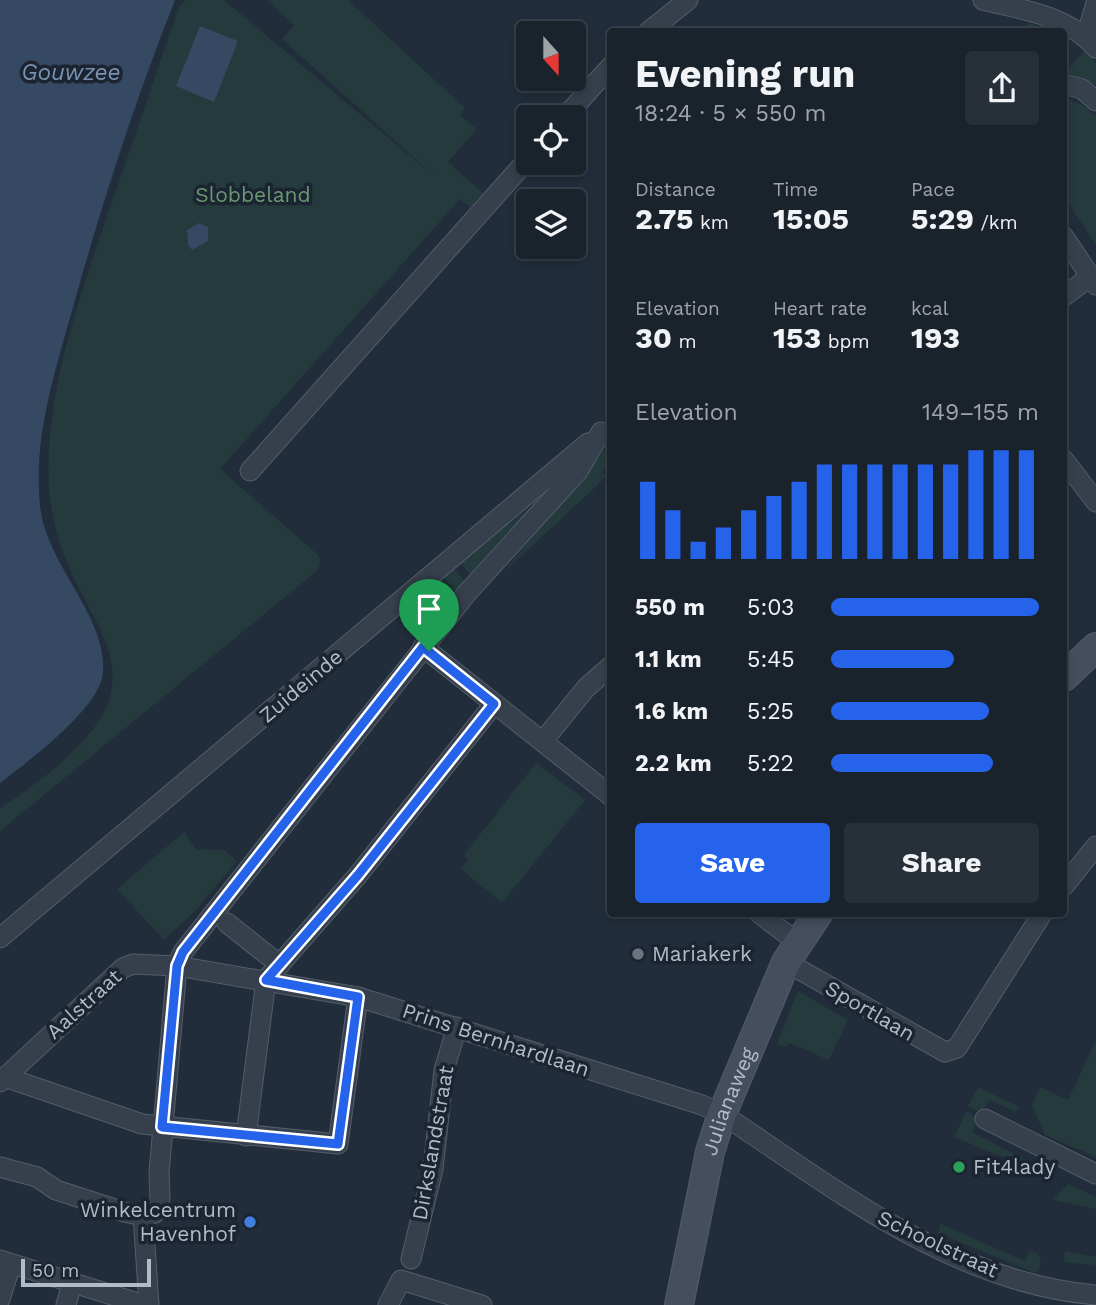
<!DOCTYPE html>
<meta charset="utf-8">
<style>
body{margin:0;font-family:"Work Sans",sans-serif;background:#272f38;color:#f1f3f6;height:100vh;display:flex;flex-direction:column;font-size:26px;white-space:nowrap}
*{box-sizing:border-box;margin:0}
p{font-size:23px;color:#9fa4a9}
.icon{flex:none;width:38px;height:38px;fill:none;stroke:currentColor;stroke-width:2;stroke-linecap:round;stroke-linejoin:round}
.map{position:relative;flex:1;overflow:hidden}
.sheet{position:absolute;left:607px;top:28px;width:460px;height:889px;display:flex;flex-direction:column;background:#1a222c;border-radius:7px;box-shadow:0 4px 10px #0003,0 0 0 2px #383f48}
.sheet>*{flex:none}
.needle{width:46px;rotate:159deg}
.buttons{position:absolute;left:516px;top:21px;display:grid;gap:14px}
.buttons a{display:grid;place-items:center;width:70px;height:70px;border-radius:7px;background:#1a222c;box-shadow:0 4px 10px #0003,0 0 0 2px #383f48;font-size:35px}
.scale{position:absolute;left:21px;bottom:18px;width:130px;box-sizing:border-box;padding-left:7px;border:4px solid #b1bac7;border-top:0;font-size:19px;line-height:24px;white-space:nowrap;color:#b1bac7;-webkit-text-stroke:5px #1b2430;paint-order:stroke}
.pin{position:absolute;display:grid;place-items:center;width:60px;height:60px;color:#fff;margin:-72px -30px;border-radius:50% 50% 50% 0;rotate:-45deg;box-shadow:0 0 7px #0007}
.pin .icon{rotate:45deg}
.round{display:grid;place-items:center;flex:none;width:74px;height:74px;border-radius:7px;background:#272f38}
.head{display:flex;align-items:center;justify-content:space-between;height:119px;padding:0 28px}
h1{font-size:38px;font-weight:700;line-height:52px}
.metrics{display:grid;grid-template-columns:repeat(3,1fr);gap:10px;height:119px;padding:7px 28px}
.metrics div{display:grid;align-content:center}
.metrics b{font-size:30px;font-weight:700}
.metrics small{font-size:19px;font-weight:400}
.metrics p{font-size:19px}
.chart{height:196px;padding:14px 28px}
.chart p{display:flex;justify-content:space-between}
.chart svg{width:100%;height:126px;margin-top:7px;stroke:#2563eb;stroke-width:6}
.action{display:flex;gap:14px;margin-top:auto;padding:14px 28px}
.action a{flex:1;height:80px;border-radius:7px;background:#2563eb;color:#fff;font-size:28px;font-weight:700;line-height:80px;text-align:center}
.action a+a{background:#272f38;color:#f1f3f6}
ul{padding:0 28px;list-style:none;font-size:23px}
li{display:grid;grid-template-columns:112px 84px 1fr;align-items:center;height:52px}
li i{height:18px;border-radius:9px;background:#2563eb}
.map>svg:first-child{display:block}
.green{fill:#243a3c}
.water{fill:#354963}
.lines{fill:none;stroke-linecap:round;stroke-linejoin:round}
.street-casing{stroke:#545d69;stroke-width:21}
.secondary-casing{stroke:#545d69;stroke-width:30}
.street{stroke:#363f4c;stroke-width:19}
.secondary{stroke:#444e5f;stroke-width:28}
.route-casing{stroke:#fff;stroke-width:14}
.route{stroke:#2563eb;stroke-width:9}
.worship-dot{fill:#6b7280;stroke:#1b2430;stroke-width:2.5}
.leisure-dot{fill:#2e9e5b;stroke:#1b2430;stroke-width:2.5}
.shop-dot{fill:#3f7fe0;stroke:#1b2430;stroke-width:2.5}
.labels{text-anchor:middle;stroke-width:7;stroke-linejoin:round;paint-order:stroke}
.park-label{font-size:21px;fill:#689972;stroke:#1b2430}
.street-label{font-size:21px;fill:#b1bac7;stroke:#1b2430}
.poi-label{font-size:21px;fill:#b1bac7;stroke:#1b2430;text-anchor:start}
.water-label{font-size:23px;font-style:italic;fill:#7891b0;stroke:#1b2430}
</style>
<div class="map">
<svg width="1096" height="1305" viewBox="0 0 1096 1305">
<rect width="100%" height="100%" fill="#222d3b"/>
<!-- green -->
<g class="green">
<path d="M 185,0 L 224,0 L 434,176 L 282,39 L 294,25 L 267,0 L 348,0 L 465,108 L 460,115 L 477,129 L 448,162 L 483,193 L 470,207 L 460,199 L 220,469 L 316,553 L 321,560 L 318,570 L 0,831 L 0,808 C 36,785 98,740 110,697 C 121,652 92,617 74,578 C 60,550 51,518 49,487 C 44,394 79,300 108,213 C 132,145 155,76 179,7 Z"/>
<polygon points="1029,23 1060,32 1019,32"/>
<polygon points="1086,50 1096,63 1096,85 1064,72"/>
<polygon points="1064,98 1082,105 1096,116 1096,245 1064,196"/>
<polygon points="611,442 611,463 602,472 607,476 501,575"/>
<polygon points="549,492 473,578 460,563"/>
<polygon points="454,568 466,582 456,593 443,577"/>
<polygon points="536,763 585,800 502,903 461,869 468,859 464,855"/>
<polygon points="184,832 196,849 224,850 237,861 196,910 164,940 117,889"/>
<polygon points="798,991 848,1020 829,1060 789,1043 786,1047 777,1044"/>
<polygon points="1096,1040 1096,1157 1045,1135 1032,1106 1040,1087 1068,1100"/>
<polygon points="978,1087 1019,1107 1016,1112 989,1100 981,1113 968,1106"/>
<polygon points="966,1112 978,1118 972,1132 1035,1165 1030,1168 954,1137"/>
<polygon points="1068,1184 1096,1197 1096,1209 1053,1200"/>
<polygon points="941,1224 1025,1261 1030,1251 1037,1253 1041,1261 1039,1270 1035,1273 938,1233"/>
<polygon points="1065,1251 1096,1257 1096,1265 1064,1262"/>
</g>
<!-- water -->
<g class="water">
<path d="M 0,0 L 175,0 C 135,101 102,203 73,307 C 55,372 33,437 40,505 C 45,564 107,615 103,672 C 101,708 27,762 0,783 Z"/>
<polygon points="200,26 238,41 214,102 176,86"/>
<polygon points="199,223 208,227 208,241 192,250 188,245 187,230"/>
</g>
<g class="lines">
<defs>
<g id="street">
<path d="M 983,0 C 1023,10 1067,15 1096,48"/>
<polyline points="648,32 688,0"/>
<polyline points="1086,37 1096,3"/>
<polyline points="1064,84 1082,89 1096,101"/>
<polyline points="565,117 611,66"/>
<polyline points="1064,237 1096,285"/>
<polyline points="1064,296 1090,277"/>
<polyline points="1064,460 1096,502"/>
<polyline points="250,471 528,159"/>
<polyline points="423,647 611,796"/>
<polyline points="543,741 586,688 611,666"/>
<polyline points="1064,886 1096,846"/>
<polyline points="760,914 797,942"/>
<polyline points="227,923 280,965"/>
<polyline points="0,938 588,443"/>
<polyline points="786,962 945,1052 957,1048 1042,914"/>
<polyline points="266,980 358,875 494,704"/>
<polyline points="5,1077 142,1124 338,1144 358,997"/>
<path d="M 0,1082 L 123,968 L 133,964 L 177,966 L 358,997 L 702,1105 L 722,1114 C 837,1190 954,1283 1096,1295"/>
<polyline points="985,1119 1096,1174"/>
<polyline points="246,1136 266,980"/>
<polyline points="0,1167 37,1177 56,1190 124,1212 143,1216 155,1213 160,1198 159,1173 177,966 183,952 467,593 578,471 601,432"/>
<polyline points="143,1216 149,1305"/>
<polyline points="411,1259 433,1169 444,1070 457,1027"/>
<polyline points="0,1260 144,1305"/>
<polyline points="0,1299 11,1264"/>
<polyline points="66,1305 72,1284"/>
<polyline points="388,1305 401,1280 482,1305"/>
</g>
<g id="secondary">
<polyline points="1064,677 1096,647"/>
<path id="s1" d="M 679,1305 L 710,1152 L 722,1114 L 786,962 L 818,914"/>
</g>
</defs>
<!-- street casing -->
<use href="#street" class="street-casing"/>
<!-- secondary casing -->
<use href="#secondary" class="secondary-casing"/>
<!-- street -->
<use href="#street" class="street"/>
<!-- secondary -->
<use href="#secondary" class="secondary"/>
</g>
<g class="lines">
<defs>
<polygon id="route" points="423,647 494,704 358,875 266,980 358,997 338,1144 162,1127 177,966 183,952"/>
</defs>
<!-- route casing -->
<use href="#route" class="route-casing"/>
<!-- route -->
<use href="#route" class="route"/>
</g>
<!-- markers -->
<circle class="worship-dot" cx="638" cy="954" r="7"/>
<circle class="leisure-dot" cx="959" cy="1167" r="7"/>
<circle class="shop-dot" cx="250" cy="1222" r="7"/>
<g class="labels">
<!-- park labels -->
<g class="park-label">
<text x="253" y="202">Slobbeland</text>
</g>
<!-- street labels -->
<g class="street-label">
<text transform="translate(301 686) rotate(-40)" y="7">Zuideinde</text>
<text transform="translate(84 1004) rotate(-42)" y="7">Aalstraat</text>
<text transform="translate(870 1011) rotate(30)" y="7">Sportlaan</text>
<text transform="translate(496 1040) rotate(18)" y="7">Prins Bernhardlaan</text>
<text dy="7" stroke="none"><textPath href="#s1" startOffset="210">Julianaweg</textPath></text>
<text transform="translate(433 1143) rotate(-80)" y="7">Dirkslandstraat</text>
<text transform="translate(938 1244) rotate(25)" y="7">Schoolstraat</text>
</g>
<!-- poi labels -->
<g class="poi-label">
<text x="652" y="961">Mariakerk</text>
<text x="973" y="1174">Fit4lady</text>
<text x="236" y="1217" text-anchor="end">Winkelcentrum<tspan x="236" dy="24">Havenhof</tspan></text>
</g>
<!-- water labels -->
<g class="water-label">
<text x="71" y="80">Gouwzee</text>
</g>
</g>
</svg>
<div class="buttons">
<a><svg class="needle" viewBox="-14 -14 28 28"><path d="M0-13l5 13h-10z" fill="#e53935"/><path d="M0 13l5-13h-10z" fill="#9fa4a9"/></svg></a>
<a><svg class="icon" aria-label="locate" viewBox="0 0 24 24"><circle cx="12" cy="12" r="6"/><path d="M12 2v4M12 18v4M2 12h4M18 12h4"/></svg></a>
<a><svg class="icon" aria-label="layers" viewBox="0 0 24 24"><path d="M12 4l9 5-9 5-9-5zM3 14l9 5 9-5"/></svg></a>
</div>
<div class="scale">50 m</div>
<div class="pin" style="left:429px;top:651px;background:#1e9e55"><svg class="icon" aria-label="arrive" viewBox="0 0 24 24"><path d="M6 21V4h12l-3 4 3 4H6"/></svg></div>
<section class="sheet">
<div class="head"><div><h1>Evening run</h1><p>18:24 · 5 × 550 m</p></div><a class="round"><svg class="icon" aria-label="share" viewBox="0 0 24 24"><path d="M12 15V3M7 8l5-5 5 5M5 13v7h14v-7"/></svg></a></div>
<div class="metrics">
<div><p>Distance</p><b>2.75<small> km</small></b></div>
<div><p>Time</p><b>15:05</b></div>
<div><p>Pace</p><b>5:29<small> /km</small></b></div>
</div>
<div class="metrics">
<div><p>Elevation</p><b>30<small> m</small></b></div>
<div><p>Heart rate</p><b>153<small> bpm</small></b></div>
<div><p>kcal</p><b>193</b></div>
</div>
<div class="chart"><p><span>Elevation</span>149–155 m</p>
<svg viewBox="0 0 160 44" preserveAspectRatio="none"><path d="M5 44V17M15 44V27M25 44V38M35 44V33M45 44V27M55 44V22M65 44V17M75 44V11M85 44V11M95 44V11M105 44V11M115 44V11M125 44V11M135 44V6M145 44V6M155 44V6"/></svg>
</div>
<ul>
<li><b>550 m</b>5:03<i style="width:100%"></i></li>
<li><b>1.1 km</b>5:45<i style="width:59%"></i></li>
<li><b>1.6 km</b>5:25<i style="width:76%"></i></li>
<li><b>2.2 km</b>5:22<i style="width:78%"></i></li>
</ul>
<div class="action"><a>Save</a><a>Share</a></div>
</section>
</div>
